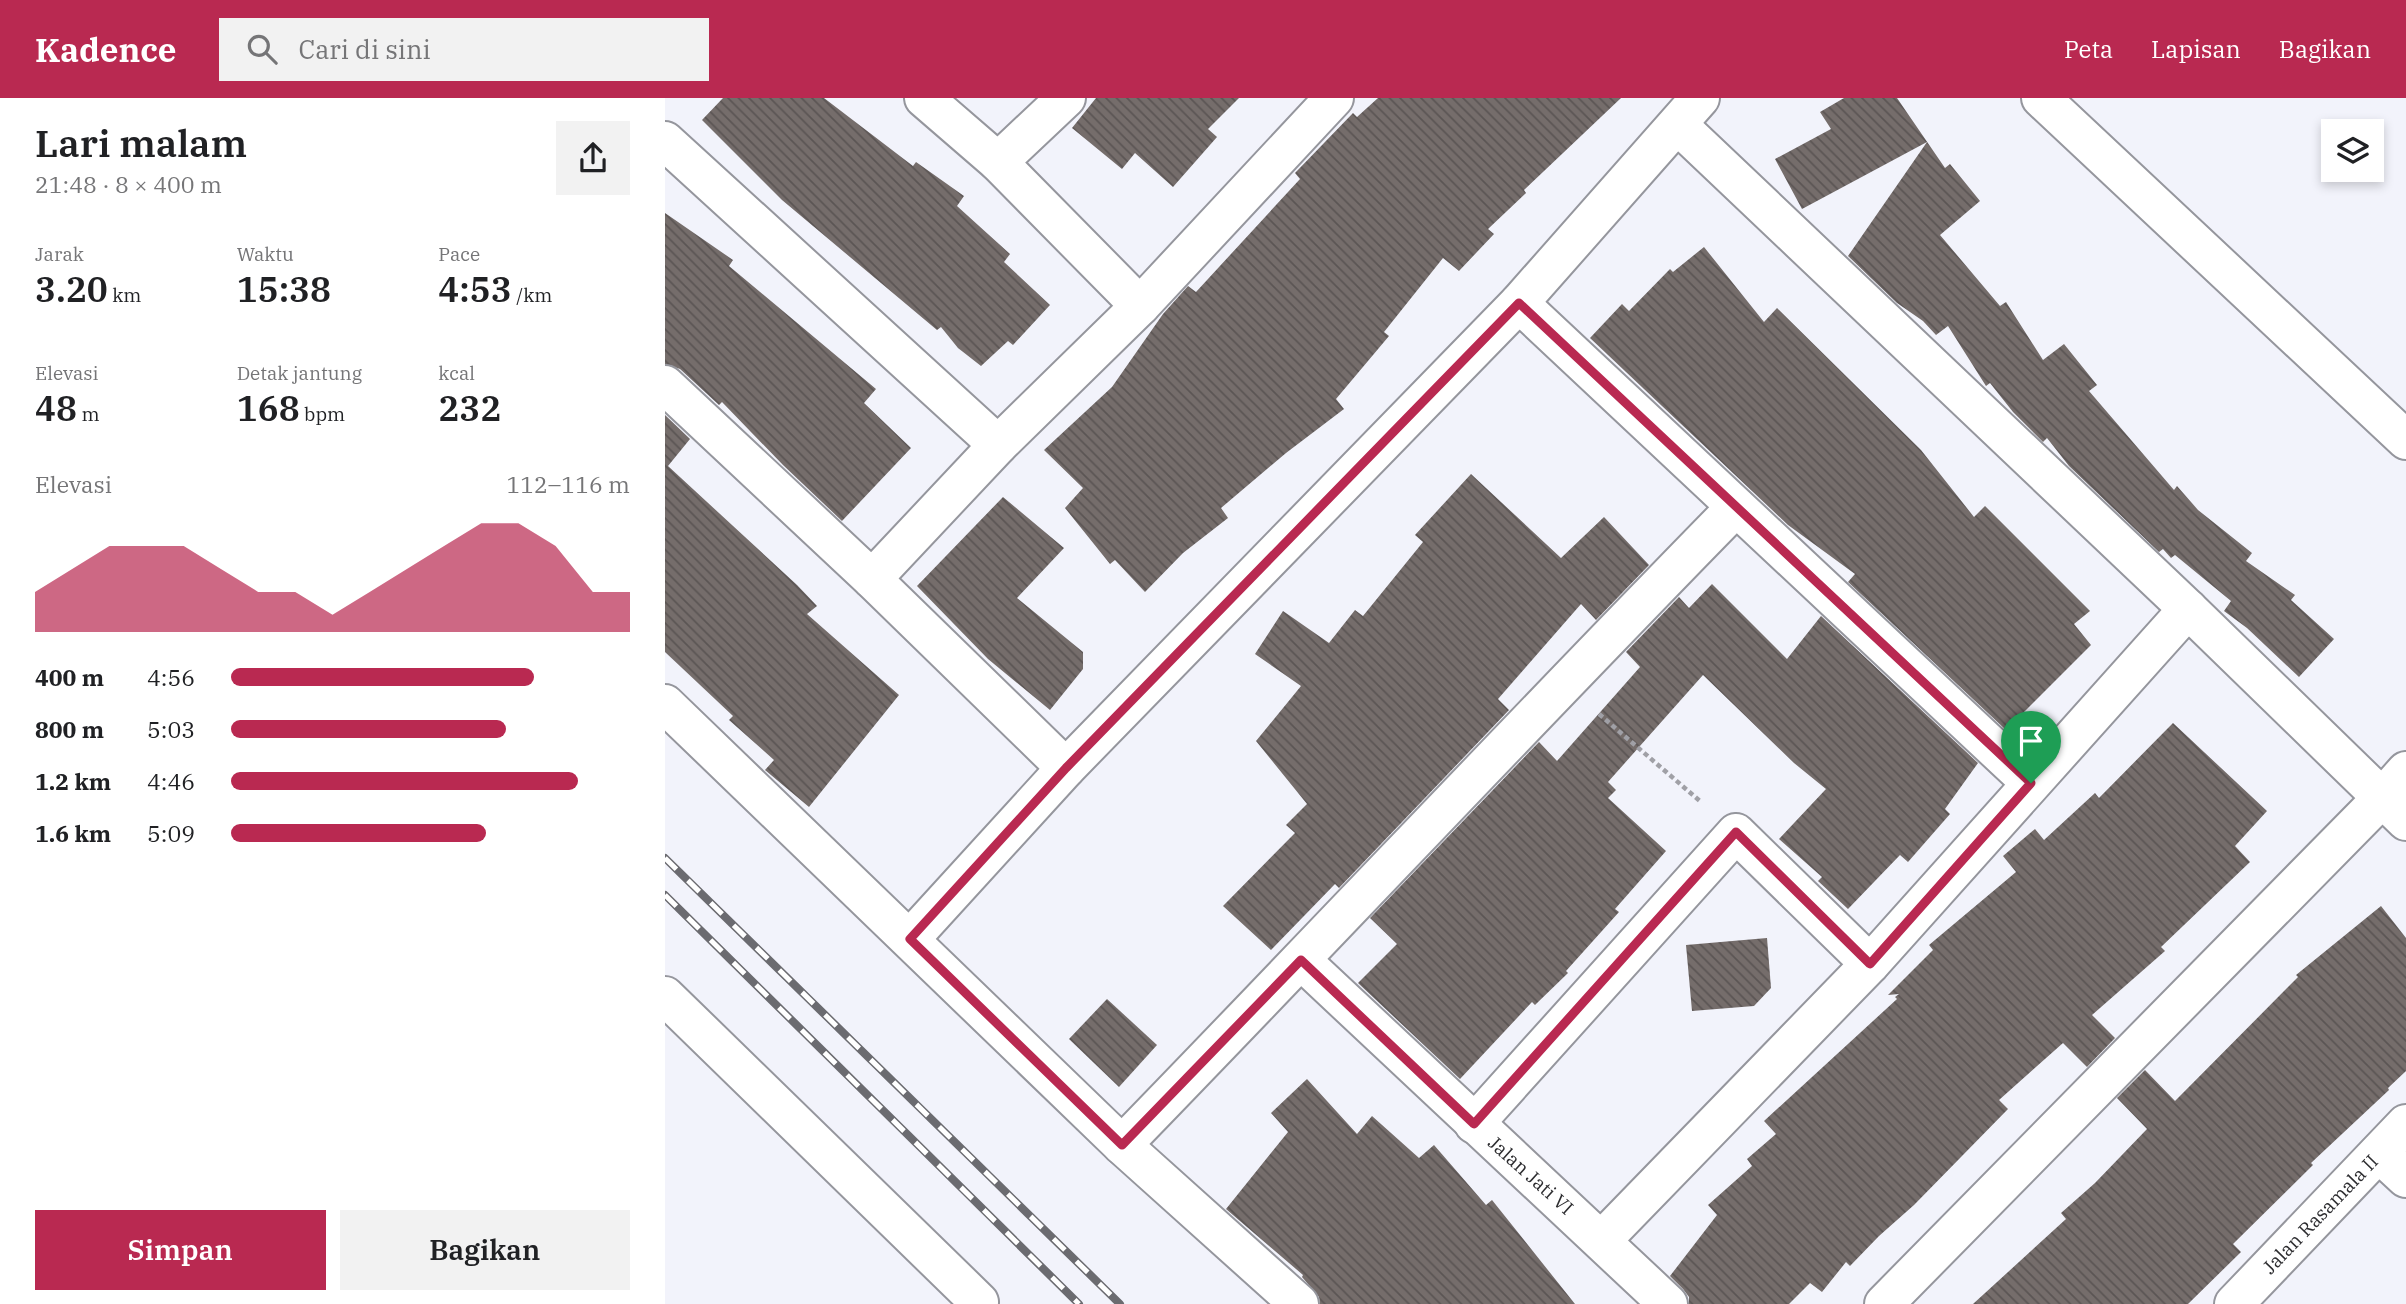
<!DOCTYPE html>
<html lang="id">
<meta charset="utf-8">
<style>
body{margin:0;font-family:"IBM Plex Serif",serif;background:#f2f2f2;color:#202124;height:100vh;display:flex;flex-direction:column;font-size:26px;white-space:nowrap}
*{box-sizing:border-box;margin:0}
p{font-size:23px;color:#757577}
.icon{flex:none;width:38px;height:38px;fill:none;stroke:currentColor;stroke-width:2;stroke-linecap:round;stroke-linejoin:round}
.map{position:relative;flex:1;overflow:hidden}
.drawer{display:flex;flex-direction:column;background:#fff;width:665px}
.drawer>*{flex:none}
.controls{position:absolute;left:1656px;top:21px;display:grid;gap:14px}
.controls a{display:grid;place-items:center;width:63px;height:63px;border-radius:0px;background:#fff;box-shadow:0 4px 10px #0003;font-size:35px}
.pin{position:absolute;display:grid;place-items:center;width:60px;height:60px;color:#fff;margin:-72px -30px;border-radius:50% 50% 50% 0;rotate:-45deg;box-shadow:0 0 7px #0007}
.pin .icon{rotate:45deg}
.round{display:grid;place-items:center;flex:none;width:74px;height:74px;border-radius:0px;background:#f2f2f2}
.overview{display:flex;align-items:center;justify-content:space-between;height:119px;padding:0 35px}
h1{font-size:38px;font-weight:600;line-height:52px}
.metrics{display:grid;grid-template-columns:repeat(3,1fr);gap:10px;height:119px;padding:7px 35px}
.metrics div{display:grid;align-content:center}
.metrics b{font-size:35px;font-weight:600}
.metrics small{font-size:19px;font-weight:400}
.metrics p{font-size:19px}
.chart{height:196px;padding:14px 35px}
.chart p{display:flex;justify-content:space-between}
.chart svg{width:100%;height:126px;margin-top:7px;fill:#b92951;opacity:.7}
.button{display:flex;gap:14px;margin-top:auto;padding:14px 35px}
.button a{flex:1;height:80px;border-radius:0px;background:#b92951;color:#fff;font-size:28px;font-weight:600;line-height:80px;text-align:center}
.button a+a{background:#f2f2f2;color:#202124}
ul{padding:0 35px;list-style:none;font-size:23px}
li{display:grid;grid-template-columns:112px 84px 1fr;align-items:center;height:52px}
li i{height:18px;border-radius:9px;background:#b92951}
header{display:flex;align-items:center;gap:42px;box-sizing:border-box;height:98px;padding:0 35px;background:#b92951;color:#fff}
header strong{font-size:33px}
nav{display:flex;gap:38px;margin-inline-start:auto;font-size:24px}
.search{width:490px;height:63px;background:#f2f2f2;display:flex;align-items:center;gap:18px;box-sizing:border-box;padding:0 24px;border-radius:0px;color:#757577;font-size:26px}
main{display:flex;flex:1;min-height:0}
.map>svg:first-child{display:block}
.building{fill:url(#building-back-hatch)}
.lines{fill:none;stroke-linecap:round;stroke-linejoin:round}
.minor-casing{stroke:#95969d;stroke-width:42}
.path{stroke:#a0a0a6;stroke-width:4.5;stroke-dasharray:5 3.5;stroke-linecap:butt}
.minor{stroke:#fff;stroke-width:38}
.rail-casing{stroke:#6b6b70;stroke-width:8}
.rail{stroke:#fff;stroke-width:5;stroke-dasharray:16;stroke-linecap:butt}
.route-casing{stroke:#fff;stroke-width:14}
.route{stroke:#b92951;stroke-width:9}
.labels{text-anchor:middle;stroke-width:7;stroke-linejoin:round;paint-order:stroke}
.street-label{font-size:19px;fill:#2d2d30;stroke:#fff}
</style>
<header>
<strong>Kadence</strong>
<div class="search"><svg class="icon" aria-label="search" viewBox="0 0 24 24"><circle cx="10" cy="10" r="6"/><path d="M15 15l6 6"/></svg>Cari di sini</div>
<nav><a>Peta</a><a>Lapisan</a><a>Bagikan</a></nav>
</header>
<main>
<section class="drawer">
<div class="overview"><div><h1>Lari malam</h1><p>21:48 · 8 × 400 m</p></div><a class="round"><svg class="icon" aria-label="share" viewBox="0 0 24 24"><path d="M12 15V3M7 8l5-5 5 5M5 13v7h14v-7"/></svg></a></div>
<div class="metrics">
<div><p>Jarak</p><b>3.20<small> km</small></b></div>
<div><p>Waktu</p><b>15:38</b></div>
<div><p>Pace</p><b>4:53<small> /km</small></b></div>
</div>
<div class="metrics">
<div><p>Elevasi</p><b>48<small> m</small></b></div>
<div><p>Detak jantung</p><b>168<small> bpm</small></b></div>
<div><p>kcal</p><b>232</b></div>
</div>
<div class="chart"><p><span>Elevasi</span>112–116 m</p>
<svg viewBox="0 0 160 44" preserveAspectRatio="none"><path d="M0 44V30L10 22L20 14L30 14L40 14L50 22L60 30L70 30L80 38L90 30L100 22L110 14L120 6L130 6L140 14L150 30L160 30V44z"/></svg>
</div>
<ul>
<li><b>400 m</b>4:56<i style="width:76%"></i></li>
<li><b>800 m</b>5:03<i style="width:69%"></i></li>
<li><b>1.2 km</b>4:46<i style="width:87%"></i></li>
<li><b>1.6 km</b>5:09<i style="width:64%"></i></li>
</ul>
<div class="button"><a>Simpan</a><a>Bagikan</a></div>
</section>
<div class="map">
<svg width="1741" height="1206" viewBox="0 0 1741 1206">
<defs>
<pattern id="building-back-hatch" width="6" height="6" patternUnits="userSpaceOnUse" patternTransform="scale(1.75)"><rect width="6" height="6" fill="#756d6b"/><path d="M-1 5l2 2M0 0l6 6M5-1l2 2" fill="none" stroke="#5b5554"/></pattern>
</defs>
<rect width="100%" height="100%" fill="#f2f3fb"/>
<!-- building -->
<g class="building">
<polygon points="58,0 159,0 248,68 251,64 299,98 292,108 345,156 339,164 385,207 348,247 343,243 316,268 293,250 276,229 272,232 117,102 37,22"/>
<polygon points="431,0 574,0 543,31 552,39 508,89 470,55 457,71 407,30"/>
<polygon points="713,0 956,0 859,92 861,95 823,131 829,136 794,173 778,160 719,234 724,238 671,301 679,311 621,355 556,410 563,420 518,455 480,494 450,462 445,466 400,410 418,390 379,352 447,289 498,216 523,188 531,194 635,81 630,75 688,15 692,19"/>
<polygon points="1179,0 1232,0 1280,70 1285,66 1315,103 1275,137 1335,208 1341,204 1378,262 1399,246 1432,287 1424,293 1509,392 1512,388 1533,412 1587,455 1581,463 1630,497 1626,502 1669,541 1634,579 1582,530 1559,513 1566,503 1510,457 1506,460 1498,451 1494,454 1404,368 1382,340 1378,344 1348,314 1325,285 1321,288 1283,228 1271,237 1258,223 1232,205 1183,158 1262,44 1137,111 1110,61 1166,31 1155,14"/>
<polygon points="0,115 68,162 64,168 211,291 199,305 246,350 177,423 118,367 57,304 54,307 15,271 0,266"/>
<polygon points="1039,149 1099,224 1112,210 1256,352 1309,419 1320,408 1425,513 1409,526 1426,547 1341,632 1183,484 1190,476 1123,427 925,240 957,206 964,213 1005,171 1008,174"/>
<polygon points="0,317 25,341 3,368 132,487 152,508 142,516 234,597 144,709 100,672 109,662 64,622 68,618 0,554"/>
<polygon points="806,376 896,460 939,419 984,467 931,522 916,506 833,601 844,612 674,790 670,786 606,852 558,808 630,735 621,727 642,706 591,643 636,588 590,556 618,513 664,545 690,512 698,518 758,444 750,437"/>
<polygon points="338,399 399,450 352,500 418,554 418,571 385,612 323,561 252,488"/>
<polygon points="1047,486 1122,561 1156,518 1313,665 1280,711 1285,716 1243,764 1235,757 1183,811 1153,783 1157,779 1114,741 1161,691 1129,665 1038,577 943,684 951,692 943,700 1001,753 950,811 954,814 901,873 903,875 870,907 867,904 795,981 693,885 732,846 705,820 874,644 892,663 975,569 961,554 1014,499 1024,510"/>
<polygon points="1508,625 1602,713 1570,748 1585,764 1496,849 1500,853 1427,917 1450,940 1422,969 1398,945 1334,1002 1343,1011 1249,1107 1214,1138 1185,1168 1181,1164 1157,1194 1145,1185 1124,1206 1024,1206 1024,1199 1018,1191 1005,1178 1052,1117 1043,1107 1087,1068 1082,1061 1111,1036 1099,1023 1232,901 1230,899 1234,896 1223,897 1268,852 1264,847 1351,774 1338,758 1370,731 1379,742 1430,695 1434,700"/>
<polygon points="1716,808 1741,840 1741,973 1723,990 1724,992 1646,1065 1648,1067 1568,1146 1576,1154 1523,1206 1308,1206 1401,1121 1396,1115 1430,1085 1482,1031 1452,1000 1480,972 1510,1003 1633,879 1631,877"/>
<polygon points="1102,840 1106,890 1089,908 1027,913 1021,847"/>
<polygon points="442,901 492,947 454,989 404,941"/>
<polygon points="642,981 692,1036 707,1018 754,1060 769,1047 821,1107 827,1102 910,1206 655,1206 654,1199 637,1179 638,1177 561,1111 623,1034 606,1015"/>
</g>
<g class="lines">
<defs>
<g id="minor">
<polyline points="259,0 333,64 475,208"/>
<polyline points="1376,0 1741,342"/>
<polyline points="1013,27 1523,511 1741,723"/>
<polyline points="0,43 333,347"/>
<polyline points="333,64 401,0"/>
<polyline points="854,205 1366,685"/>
<polyline points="0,287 207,481 401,670"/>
<polyline points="207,481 333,347 475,208 669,0"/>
<polyline points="0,606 457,1047 634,1206"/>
<polyline points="245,841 401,670 854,205 1035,0"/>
<polyline points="636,862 1003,1206"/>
<polyline points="0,898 314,1204 313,1206"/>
<polyline points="809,1026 1071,735 1205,866"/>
<path d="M 457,1047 C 663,835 864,620 1071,409"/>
<polyline points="1714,1055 1741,1080"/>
<polyline points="937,1142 1205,866 1523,511"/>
<polyline points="1219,1206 1717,700 1741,673"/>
<polyline points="1569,1206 1741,1026"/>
</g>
</defs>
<!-- minor casing -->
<use href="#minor" class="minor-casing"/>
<!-- path -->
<polyline class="path" points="934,616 1036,704"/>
<!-- minor -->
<use href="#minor" class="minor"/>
<defs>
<g id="rail">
<polyline points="0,760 455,1206"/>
<polyline points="0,797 414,1206"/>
</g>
</defs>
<!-- rail casing -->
<use href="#rail" class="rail-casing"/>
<!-- rail -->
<use href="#rail" class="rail"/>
</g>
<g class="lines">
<defs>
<polygon id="route" points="854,205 1366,685 1205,866 1071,734 809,1026 636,862 457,1047 245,841 401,670"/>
</defs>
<!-- route casing -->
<use href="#route" class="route-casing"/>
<!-- route -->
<use href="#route" class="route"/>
</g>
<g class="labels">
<!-- street labels -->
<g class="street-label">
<text transform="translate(866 1077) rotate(42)" y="7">Jalan Jati VI</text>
<text transform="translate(1655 1116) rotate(-46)" y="7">Jalan Rasamala II</text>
</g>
</g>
</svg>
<div class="controls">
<a><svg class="icon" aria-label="layers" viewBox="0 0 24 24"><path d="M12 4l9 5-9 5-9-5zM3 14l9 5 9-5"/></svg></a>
</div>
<div class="pin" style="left:1366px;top:685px;background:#1e9e55"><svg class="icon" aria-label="arrive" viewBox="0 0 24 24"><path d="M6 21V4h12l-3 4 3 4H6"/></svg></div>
</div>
</main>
